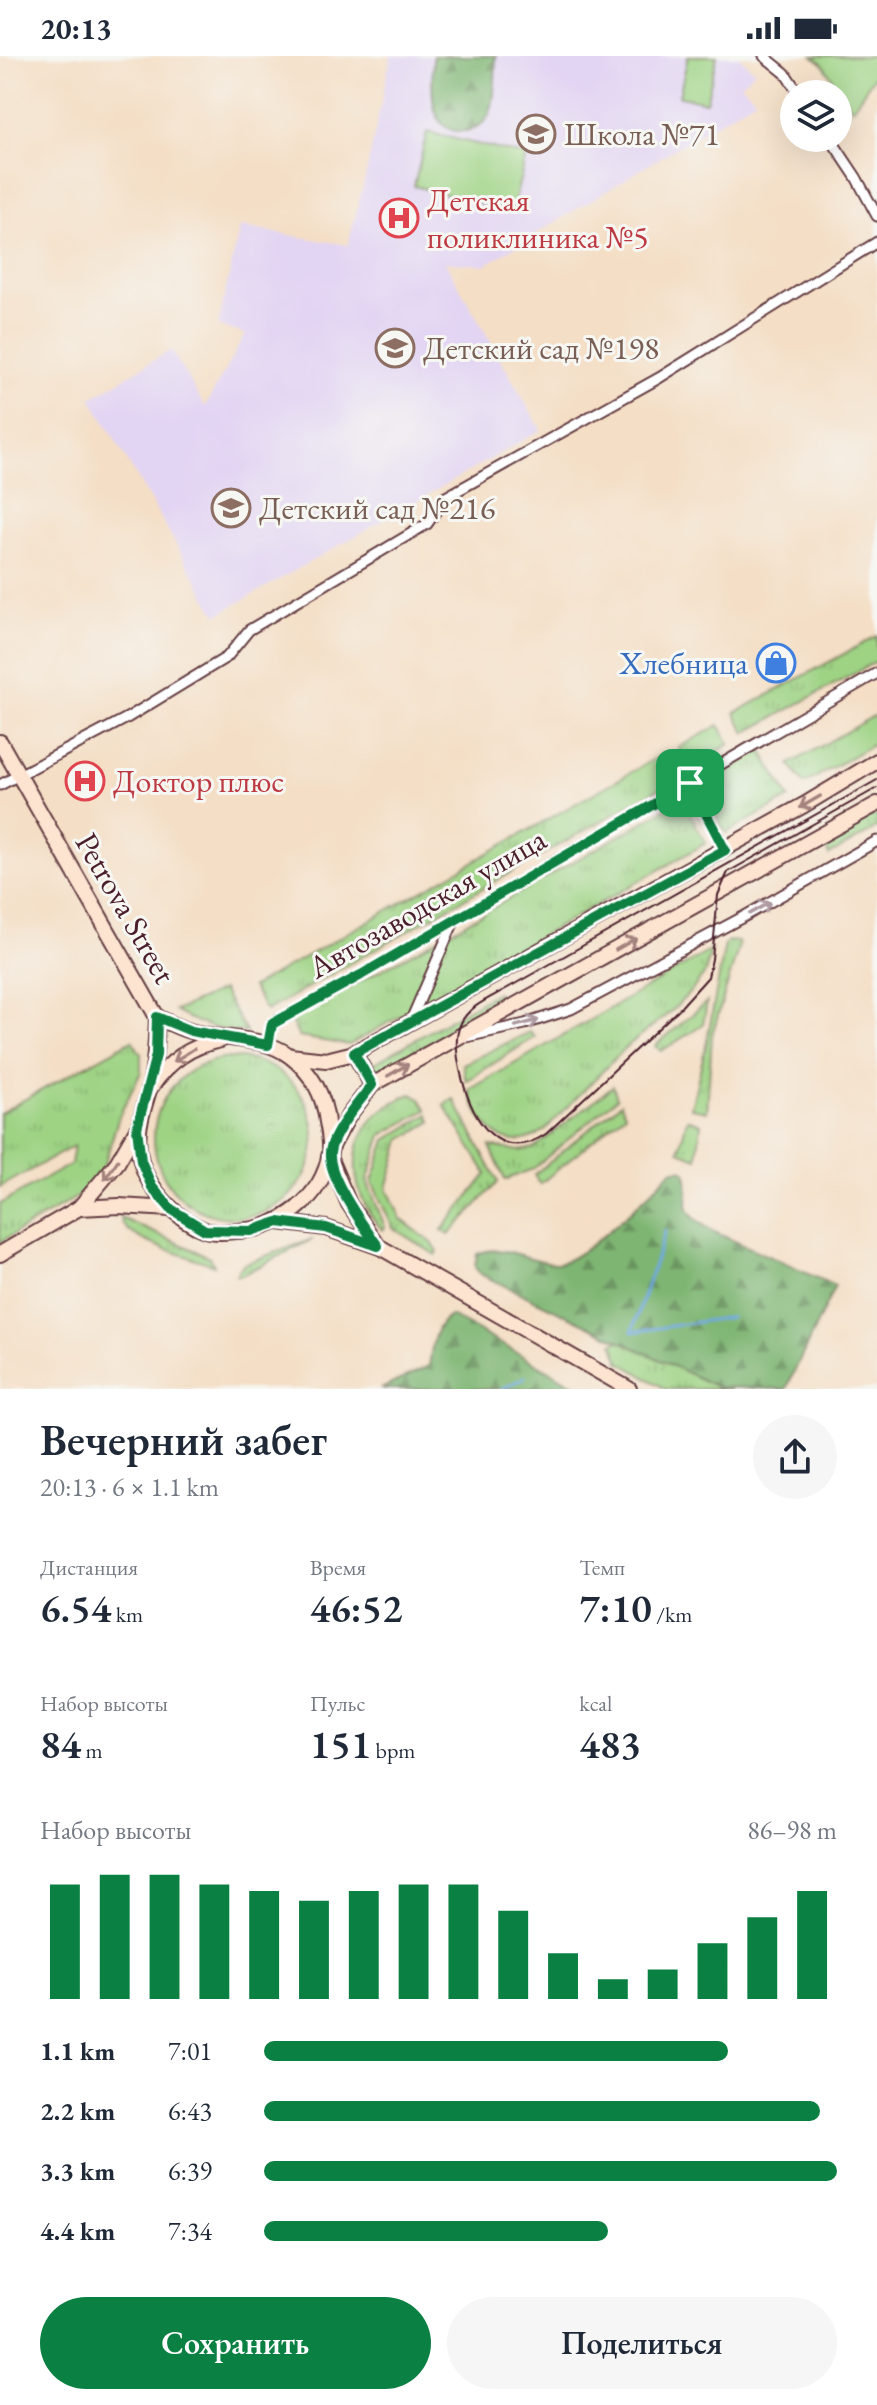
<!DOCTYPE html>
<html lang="ru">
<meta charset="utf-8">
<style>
body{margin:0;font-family:"EB Garamond",serif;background:#f6f6f7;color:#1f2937;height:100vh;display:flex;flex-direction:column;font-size:30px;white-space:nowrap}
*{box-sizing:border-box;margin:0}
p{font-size:26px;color:#747a83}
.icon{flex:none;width:44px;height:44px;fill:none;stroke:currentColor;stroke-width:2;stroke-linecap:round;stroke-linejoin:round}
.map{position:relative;height:1333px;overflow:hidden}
.panel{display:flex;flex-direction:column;background:#fff;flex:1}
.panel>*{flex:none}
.tools{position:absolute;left:780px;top:24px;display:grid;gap:16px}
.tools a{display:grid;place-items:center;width:72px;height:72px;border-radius:50%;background:#fff;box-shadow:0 8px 32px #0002;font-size:40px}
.pin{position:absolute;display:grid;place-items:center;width:68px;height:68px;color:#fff;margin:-34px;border-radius:16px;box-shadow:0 4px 12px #0006}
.round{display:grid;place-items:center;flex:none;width:84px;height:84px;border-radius:42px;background:#f6f6f7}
.summary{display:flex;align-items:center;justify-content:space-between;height:136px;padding:0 40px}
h1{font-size:44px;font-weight:600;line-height:60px}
.metrics{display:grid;grid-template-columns:repeat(3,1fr);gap:12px;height:136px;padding:8px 40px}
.metrics div{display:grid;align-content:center}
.metrics b{font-size:40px;font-weight:600}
.metrics small{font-size:22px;font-weight:400}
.metrics p{font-size:22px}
.chart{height:224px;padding:16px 40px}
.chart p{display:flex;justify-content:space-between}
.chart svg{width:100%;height:144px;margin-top:8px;stroke:#0b8043;stroke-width:6}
.button{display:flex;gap:16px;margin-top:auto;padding:16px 40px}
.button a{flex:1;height:92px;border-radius:48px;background:#0b8043;color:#fff;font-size:32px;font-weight:600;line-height:92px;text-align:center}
.button a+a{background:#f6f6f7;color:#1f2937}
ul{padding:0 40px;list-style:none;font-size:26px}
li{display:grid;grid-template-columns:128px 96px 1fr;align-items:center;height:60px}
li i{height:20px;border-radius:10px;background:#0b8043}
.status{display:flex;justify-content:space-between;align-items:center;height:56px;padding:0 40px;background:#fff;direction:ltr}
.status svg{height:22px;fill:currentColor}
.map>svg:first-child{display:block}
.built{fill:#e2d4f3}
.grass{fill:url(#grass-tufts);stroke:#747958;stroke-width:2}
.forest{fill:url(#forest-firs);stroke:#646a4e;stroke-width:2}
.green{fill:#9ed384;stroke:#747958;stroke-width:2}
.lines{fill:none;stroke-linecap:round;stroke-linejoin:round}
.stream{stroke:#70a9e0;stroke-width:3}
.street-casing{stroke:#643c42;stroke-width:13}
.secondary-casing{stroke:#643c42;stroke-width:18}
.street{stroke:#fff;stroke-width:9}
.secondary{stroke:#fde4d1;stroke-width:14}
.tram{stroke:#4a1f2b;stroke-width:2}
.oneway{stroke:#a4827e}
.oneway2{stroke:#ae9aa0}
.route-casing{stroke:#fff;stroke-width:16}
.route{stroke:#0b8043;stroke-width:10}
.labels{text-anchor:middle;stroke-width:6;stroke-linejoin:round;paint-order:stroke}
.education-label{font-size:32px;fill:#785e54;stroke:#f6f6f2;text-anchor:start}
.health-label{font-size:32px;fill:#be3a42;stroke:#f6f6f2;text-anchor:start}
.shop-label{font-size:32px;fill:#366cbe;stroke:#f6f6f2;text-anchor:end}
.street-label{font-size:32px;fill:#4a1f2b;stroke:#f6f6f2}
</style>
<div class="status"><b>20:13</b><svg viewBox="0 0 49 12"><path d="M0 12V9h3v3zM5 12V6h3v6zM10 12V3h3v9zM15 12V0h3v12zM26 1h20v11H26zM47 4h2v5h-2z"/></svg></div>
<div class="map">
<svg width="877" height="1333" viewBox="0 0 877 1333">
<defs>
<pattern id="grass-tufts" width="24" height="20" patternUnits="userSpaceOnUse" patternTransform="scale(2)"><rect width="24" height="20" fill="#9ed384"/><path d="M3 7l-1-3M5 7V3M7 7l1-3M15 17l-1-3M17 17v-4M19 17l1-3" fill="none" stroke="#8ab572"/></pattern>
<pattern id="forest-firs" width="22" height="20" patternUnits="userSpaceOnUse" patternTransform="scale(2)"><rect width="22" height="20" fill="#7eb572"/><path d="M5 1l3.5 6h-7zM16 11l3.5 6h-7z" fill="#69935e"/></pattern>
</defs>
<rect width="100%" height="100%" fill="#f6f6f2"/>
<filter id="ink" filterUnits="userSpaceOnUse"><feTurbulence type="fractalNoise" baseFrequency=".0125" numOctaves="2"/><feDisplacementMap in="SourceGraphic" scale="16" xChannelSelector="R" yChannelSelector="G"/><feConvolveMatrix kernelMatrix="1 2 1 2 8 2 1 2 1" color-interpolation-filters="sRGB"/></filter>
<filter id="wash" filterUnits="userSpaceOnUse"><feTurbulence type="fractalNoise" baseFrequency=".006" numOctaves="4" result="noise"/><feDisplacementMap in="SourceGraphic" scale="32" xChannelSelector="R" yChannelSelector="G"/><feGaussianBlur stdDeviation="1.8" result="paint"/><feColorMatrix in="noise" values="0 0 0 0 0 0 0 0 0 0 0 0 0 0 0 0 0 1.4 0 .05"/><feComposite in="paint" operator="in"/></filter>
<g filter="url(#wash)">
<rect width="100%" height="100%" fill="#f4dec5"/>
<!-- built -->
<polygon class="built" points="391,0 738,0 755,15 741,28 756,43 485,209 445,206 541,374 217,559 91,342 171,294 205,351 245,278 218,270 240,171 348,189 367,114"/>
<!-- grass -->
<g class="grass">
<polygon points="877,580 877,605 746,677 735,657"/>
<polygon points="877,658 877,686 804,728 790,708"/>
<polygon points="719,669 730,688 689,711 678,692"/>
<polygon points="761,694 789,742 726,777 699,730"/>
<polygon points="665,697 679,721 266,955 252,931"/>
<polygon points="682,744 706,787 349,989 299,981 290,963 425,890"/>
<polygon points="877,757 877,772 829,799 824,787"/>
<polygon points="728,885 738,886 739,890 712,979 707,1055 691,1052 707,985 725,888"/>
<path d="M 711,894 L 705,917 L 692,934 L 674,953 L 625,992 L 545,1074 C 506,1102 480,1071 469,1034 Z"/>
<path d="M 222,934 L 246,976 C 220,976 197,968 175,955 Z"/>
<polygon points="497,936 502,944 375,1019 369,1017 368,1011"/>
<polygon points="707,946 703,969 661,995 655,990"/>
<polygon points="530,976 535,981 466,1025 463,1008"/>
<polygon points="132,984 141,998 141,1016 119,1060 104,1109 96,1123 77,1141 0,1186 0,1148 71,1108 74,1090 0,1131 0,1057"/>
<circle cx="234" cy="1082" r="80"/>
<polygon points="613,1030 617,1042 533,1113 505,1124 490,1090 519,1095 534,1092"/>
<path d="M 412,1038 L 420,1043 L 427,1054 L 382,1079 L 367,1125 L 385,1171 L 383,1174 C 350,1141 343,1082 384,1053 C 393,1047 402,1040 412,1038 Z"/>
<polygon points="454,1043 498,1126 449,1179 442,1174 487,1118 444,1049"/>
<polygon points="621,1047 625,1058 540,1128 534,1119"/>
<polygon points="429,1058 431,1066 401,1084 387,1132 401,1163 432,1187 438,1195 436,1199 393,1172 372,1126 386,1084"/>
<polygon points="687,1063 701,1068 697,1102 679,1095"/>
<path d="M 121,1162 L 210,1201 L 214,1209 C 193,1201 123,1185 121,1162 Z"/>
<polygon points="313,1183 240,1220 236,1219 243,1208"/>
<polygon points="621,1284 717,1331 731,1333 666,1333 620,1306 613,1287"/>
</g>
<!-- forest -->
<g class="forest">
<path d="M 433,0 L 496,0 C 495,15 496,43 490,57 C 486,67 476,74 466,75 C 424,80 433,25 433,0 Z"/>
<path d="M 680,1113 L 686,1116 C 693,1151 674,1151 712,1175 L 835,1230 L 786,1333 L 717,1331 L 480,1218 L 475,1211 L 477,1198 C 503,1186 529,1206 556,1207 C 580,1208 653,1135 671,1115 Z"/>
<path d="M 451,1260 L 582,1333 L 381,1333 L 429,1310 C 432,1293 433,1267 451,1260 Z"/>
</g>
<!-- green -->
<g class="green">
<polygon points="688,0 717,0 706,46 679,40"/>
<polygon points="813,0 877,0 877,16 852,53 822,7"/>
<polygon points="427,76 526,100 512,155 414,130"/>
</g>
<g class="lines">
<!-- stream -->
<g class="stream">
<polyline points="665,1175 632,1276 731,1261"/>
<polyline points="502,1333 525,1321"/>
</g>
</g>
</g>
<g filter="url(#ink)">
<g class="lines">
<defs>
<g id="street">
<polyline points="764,0 785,17 799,38"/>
<polyline points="830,82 856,121 877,160"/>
<polyline points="690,727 725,794"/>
<polyline points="0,729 127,662 227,601 249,574 427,468 446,441 659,322 877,186"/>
<polyline points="411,964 454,865"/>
<polyline points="466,981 525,968 571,953 745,860 877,785"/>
<polyline points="268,989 272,968 361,919 877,617"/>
</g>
<g id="secondary">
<polyline points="0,686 157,961"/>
<path d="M 157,961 C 168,966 179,972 190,975 C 223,985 262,979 290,1000 C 312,1017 324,1039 327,1066 C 329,1076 331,1087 330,1097 C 322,1143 280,1174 235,1175 C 226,1176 214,1177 205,1174 C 177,1164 148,1133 141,1105 C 134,1078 142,1058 149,1034 C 155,1010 156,986 157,961 Z"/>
<polyline points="354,997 372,1029"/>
<polyline points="290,1000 326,1004 354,997 804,749 877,705"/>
<path d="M 151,1031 C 169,1005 190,990 221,984"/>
<polyline points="331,1092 349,1059 372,1029 877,748"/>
<polyline points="329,1101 349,1148 378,1190 629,1333"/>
<polyline points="79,1152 119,1150 171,1153"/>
<polyline points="278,1166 326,1172 377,1190"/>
<polyline points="0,1198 79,1152 117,1107 137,1073"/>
</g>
</defs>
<!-- street casing -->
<use href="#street" class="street-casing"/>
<!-- secondary casing -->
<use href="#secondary" class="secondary-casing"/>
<!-- street -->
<use href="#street" class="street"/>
<!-- secondary -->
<use href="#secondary" class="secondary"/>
<!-- tram -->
<path class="tram" d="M 877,724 L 504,934 C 490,942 468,951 461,967 C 453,983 458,1006 462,1022 C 472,1062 498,1110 546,1078 L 680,952 L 708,921 L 712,903 L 718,839 L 728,816 L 877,732"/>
</g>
<!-- one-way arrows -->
<defs><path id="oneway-shaft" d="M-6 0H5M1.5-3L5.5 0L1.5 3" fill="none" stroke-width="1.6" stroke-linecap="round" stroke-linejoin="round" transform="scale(2)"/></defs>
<g class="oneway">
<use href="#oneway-shaft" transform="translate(810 746) rotate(150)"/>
<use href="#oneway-shaft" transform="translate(626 888) rotate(-30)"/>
<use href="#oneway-shaft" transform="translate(184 999) rotate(148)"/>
<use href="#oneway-shaft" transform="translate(398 1014) rotate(-30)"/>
<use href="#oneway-shaft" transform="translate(111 1114) rotate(125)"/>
</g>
<g class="oneway2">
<use href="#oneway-shaft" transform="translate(760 852) rotate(-29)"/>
<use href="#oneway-shaft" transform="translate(527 967) rotate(-15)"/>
</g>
</g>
<g class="lines" filter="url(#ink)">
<defs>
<path id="route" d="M 690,727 L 725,794 L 354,997 L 372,1029 C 360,1045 331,1078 330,1097 C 328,1121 364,1171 378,1190 L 326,1172 L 278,1166 L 251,1175 L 205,1174 L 171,1153 L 152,1131 L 141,1105 L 137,1072 L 156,999 L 157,961 L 191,975 L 268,989 L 272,968 L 361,919 Z"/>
</defs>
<!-- route casing -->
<use href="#route" class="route-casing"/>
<!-- route -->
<use href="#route" class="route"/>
</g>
<!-- icons -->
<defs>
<symbol id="school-ring" viewBox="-11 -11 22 22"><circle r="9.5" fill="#f6f6f2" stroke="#8d6e63" stroke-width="1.5"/><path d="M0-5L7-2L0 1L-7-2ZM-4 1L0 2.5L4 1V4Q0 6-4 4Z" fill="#8d6e63"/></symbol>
<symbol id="hospital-ring" viewBox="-11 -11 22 22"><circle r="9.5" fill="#f6f6f2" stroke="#e0444e" stroke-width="1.5"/><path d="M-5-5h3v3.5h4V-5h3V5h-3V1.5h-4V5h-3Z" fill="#e0444e"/></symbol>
<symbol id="shop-ring" viewBox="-11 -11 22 22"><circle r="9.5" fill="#f6f6f2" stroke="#3f7fe0" stroke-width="1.5"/><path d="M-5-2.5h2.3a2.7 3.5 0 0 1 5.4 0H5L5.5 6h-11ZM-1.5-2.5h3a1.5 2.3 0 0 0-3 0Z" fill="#3f7fe0"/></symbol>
</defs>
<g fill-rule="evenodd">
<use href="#school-ring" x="514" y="56" width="44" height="44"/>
<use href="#hospital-ring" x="377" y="140" width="44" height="44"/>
<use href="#school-ring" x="373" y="270" width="44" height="44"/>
<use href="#school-ring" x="209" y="430" width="44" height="44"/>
<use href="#shop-ring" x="754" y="585" width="44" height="44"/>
<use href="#hospital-ring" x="63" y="703" width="44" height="44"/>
</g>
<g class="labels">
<!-- education labels -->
<g class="education-label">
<text x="564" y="89">Школа №71</text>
<text x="423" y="303">Детский сад №198</text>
<text x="259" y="463">Детский сад №216</text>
</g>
<!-- health labels -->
<g class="health-label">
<text x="427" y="155">Детская<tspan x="427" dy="37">поликлиника №5</tspan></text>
<text x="113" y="736">Доктор плюс</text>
</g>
<!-- shop labels -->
<g class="shop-label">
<text x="748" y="618">Хлебница</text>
</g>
<!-- street labels -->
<g class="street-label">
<text transform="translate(427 847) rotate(-30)" y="11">Автозаводская улица</text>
<text transform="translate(126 852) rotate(60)" y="11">Petrova Street</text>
</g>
</g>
</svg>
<div class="tools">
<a><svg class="icon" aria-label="layers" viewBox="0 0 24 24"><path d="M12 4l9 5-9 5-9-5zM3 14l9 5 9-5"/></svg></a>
</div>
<div class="pin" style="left:690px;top:727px;background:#1e9e55"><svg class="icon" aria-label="arrive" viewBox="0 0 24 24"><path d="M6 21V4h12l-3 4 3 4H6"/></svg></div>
</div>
<section class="panel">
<div class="summary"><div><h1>Вечерний забег</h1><p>20:13 · 6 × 1.1 km</p></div><a class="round"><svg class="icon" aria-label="share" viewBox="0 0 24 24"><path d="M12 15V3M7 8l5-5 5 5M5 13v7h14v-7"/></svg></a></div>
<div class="metrics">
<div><p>Дистанция</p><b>6.54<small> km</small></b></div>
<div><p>Время</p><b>46:52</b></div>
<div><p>Темп</p><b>7:10<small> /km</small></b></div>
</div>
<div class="metrics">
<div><p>Набор высоты</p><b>84<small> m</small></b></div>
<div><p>Пульс</p><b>151<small> bpm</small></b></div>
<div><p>kcal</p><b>483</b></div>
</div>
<div class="chart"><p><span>Набор высоты</span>86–98 m</p>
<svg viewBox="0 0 160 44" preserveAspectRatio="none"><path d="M5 44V9M15 44V6M25 44V6M35 44V9M45 44V11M55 44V14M65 44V11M75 44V9M85 44V9M95 44V17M105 44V30M115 44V38M125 44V35M135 44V27M145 44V19M155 44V11"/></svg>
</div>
<ul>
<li><b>1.1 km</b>7:01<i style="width:81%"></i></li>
<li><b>2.2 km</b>6:43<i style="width:97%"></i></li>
<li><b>3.3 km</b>6:39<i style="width:100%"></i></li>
<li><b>4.4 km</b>7:34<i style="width:60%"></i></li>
</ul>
<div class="button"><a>Сохранить</a><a>Поделиться</a></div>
</section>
